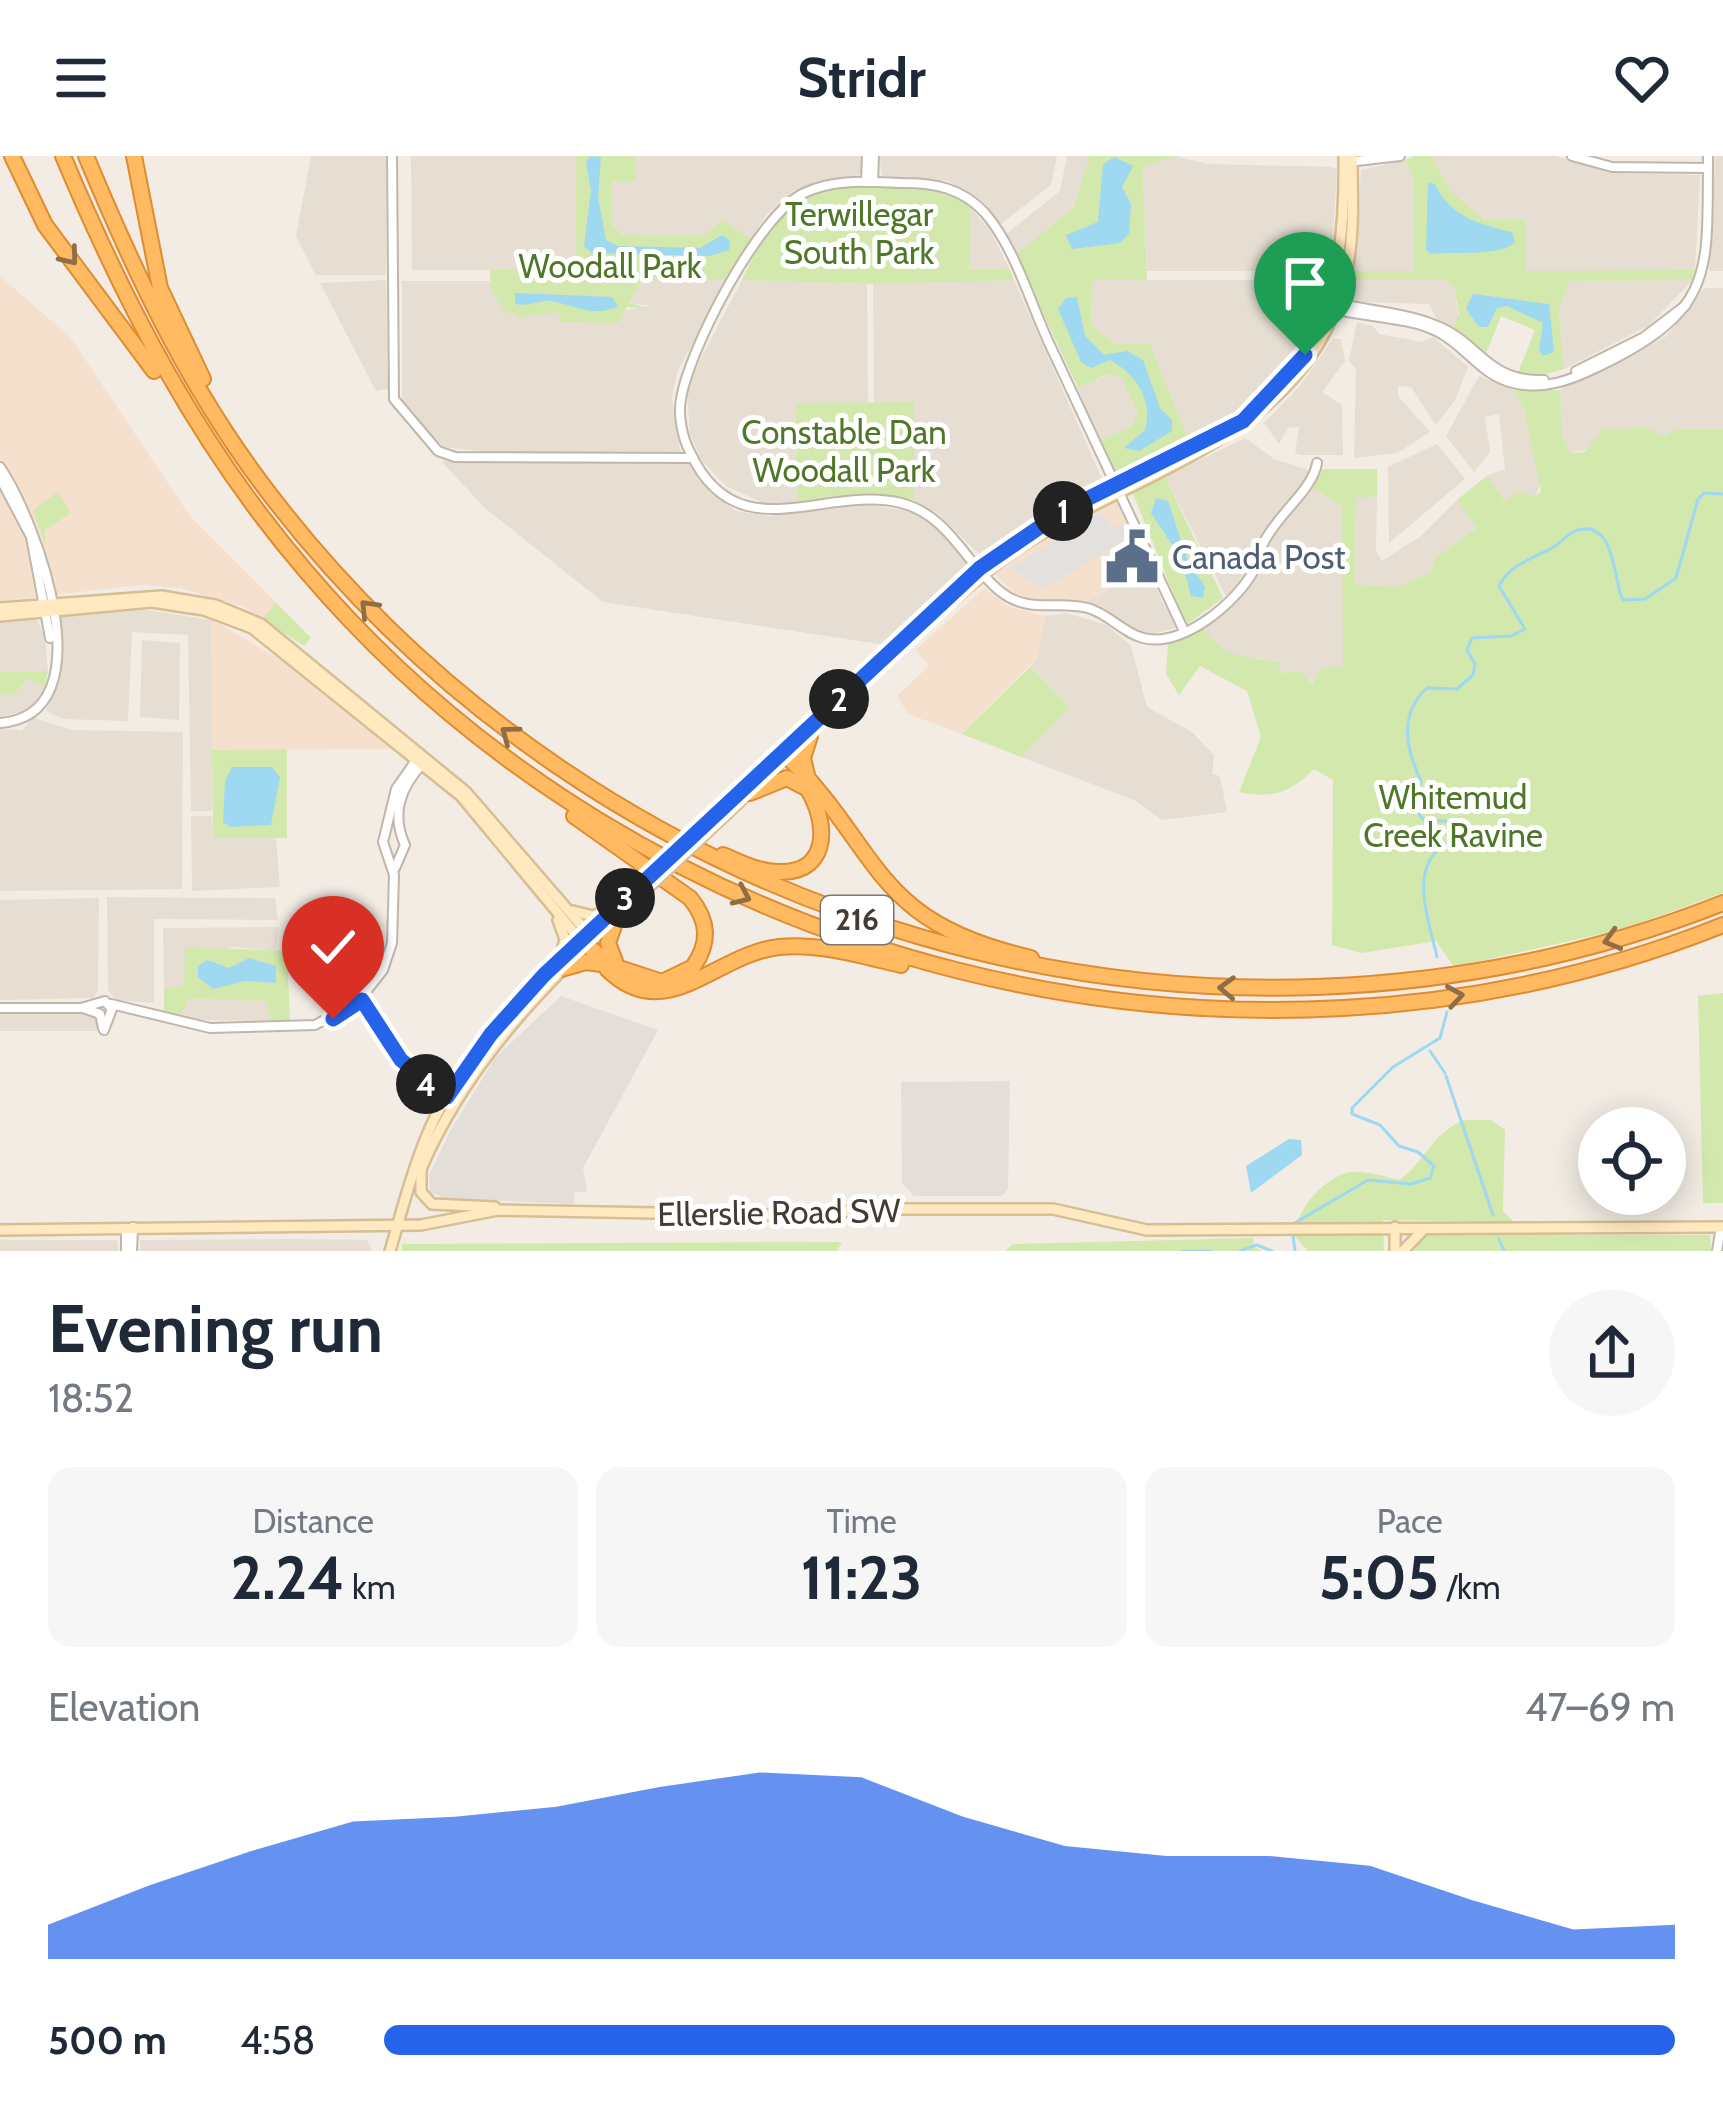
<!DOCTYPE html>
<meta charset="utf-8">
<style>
body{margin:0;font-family:Cabin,sans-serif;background:#f6f6f7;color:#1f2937;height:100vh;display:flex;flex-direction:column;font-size:45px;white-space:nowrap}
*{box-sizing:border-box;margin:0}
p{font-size:39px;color:#747a83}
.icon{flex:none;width:66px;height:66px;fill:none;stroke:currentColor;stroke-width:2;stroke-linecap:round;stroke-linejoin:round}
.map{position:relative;height:1095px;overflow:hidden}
.details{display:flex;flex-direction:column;background:#fff;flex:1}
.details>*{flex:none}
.tools{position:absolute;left:1578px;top:951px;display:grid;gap:24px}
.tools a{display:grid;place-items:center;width:108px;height:108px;border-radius:50%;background:#fff;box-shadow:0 6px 30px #0003;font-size:60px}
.pin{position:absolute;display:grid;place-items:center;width:102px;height:102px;color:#fff;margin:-123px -51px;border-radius:50% 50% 50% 0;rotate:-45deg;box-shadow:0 0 12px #0007}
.pin .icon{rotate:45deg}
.km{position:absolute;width:60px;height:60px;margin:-30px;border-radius:50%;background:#222;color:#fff;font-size:33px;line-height:60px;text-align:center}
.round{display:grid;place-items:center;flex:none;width:126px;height:126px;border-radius:63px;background:#f6f6f7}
.overview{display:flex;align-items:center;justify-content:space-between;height:204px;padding:0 48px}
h1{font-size:66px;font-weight:800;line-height:90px}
.metrics{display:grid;grid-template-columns:repeat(3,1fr);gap:18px;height:204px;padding:12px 48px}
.metrics div{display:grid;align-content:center;border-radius:24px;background:#f6f6f7;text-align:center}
.metrics b{font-size:60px;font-weight:800}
.metrics small{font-size:33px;font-weight:400}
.metrics p{font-size:33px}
.chart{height:336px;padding:24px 48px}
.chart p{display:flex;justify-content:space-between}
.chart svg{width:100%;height:216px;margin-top:12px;fill:#2563eb;opacity:.7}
ul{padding:0 48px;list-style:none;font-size:39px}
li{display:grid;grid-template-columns:192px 144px 1fr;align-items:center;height:90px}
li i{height:30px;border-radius:15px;background:#2563eb}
header{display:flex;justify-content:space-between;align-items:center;height:156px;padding:0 48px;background:#fff;font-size:54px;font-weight:800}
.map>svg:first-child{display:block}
.residential{fill:#e6ded2}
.commercial{fill:#f5e0ce}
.industrial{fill:#e4ded9}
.green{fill:#d3e8ac}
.parking{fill:#e3e0dd}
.water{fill:#9ed8f1}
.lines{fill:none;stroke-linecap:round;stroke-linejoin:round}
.stream{stroke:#9ed8f1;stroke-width:3}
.tertiary-casing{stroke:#c1b6aa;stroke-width:12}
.secondary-casing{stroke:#d6be95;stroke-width:14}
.motorway-casing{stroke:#df8c31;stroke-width:18}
.tertiary{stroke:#fff;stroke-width:8}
.secondary{stroke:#ffe9c1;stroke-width:9}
.motorway{stroke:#ffba62;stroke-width:14}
.secondary-bridge-casing{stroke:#d6be95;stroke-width:14;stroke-linecap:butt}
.secondary-bridge{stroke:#ffe9c1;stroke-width:9}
.oneway{stroke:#8f6e46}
.route-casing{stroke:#fff;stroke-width:24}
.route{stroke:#2563eb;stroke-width:15}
.labels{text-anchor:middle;stroke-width:10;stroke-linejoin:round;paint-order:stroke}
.shield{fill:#fff;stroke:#7c7671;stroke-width:3}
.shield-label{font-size:30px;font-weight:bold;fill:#443c34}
.park-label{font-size:33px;fill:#4e7727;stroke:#fff}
.service-label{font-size:33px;fill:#4e5e75;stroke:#fff;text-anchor:start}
.street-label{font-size:33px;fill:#443c34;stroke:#fff}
</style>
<header><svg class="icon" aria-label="menu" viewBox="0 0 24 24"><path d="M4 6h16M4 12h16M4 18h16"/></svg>Stridr<svg class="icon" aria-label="heart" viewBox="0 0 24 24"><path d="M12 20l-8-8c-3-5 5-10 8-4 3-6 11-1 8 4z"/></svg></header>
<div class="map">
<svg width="1723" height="1095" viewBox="0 0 1723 1095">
<rect width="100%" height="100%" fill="#f2ece4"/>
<!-- residential -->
<g class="residential">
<polygon points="311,0 386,0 386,119 316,119 296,80"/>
<polygon points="411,0 576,0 577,115 412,114"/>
<polygon points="636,0 861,0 861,18 795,34 767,58 751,83 729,71 703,80 623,79 612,68 612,24 636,25"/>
<polygon points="879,0 1057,0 1051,29 1001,68 981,44 948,25 882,20"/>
<polygon points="1067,0 1090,0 1081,40 1065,62 1016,99 1006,78 1060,35"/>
<polygon points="1175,0 1208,8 1332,11 1337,14 1331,115 1147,115 1143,19 1145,10"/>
<polygon points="1432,0 1556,0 1609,17 1700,19 1695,114 1526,116 1484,64 1450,34"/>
<polygon points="1715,0 1723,0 1723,115 1709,115"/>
<polygon points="1405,4 1414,24 1414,115 1354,115 1361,14"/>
<polygon points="968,49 989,73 1010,114 969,114"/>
<polygon points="642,123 729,123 677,216 672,242 680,294 710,335 736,355 769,360 868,349 915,356 941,376 969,410 886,489 603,446 485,352 441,305 486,306 487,296 444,291 402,248 402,125 491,125 512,159 560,156 560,166 650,150 629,147"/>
<polygon points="386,124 388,233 376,235 320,127"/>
<polygon points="742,124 867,128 868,247 796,247 797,350 763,347 726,330 701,304 690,278 687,237 692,219"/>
<polygon points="878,124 1014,124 1103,325 1018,371 980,399 937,357 914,345 914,247 874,247 873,128"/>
<polygon points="1093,124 1326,124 1329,127 1301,190 1281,217 1230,263 1189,285 1150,188 1114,188 1091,168"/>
<polygon points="1354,124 1444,124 1454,131 1459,166 1453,172 1437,164 1429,148 1352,146 1348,137"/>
<polygon points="1693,124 1648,170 1564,213 1559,154 1569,125"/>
<polygon points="1704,132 1723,132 1723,274 1675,273 1664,280 1570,297 1562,278 1560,234 1667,180"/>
<polygon points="1357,166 1373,170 1379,178 1422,186 1433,181 1468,211 1455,244 1436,269 1411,231 1398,230 1398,240 1430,276 1397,297 1354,302 1356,213 1349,205"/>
<polygon points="1333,183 1341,183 1345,205 1322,236 1342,249 1343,299 1300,299 1295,297 1299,271 1288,272 1279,288 1264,267 1299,231"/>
<polygon points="1109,218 1123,223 1139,256 1132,271 1098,285 1078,232"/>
<polygon points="1479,220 1514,234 1524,253 1542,323 1536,340 1504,345 1488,319 1505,313 1499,258 1485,261 1490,296 1474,316 1446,280"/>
<polygon points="1245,282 1274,303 1311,315 1305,327 1342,350 1344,510 1314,528 1301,515 1277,517 1262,503 1234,501 1212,487 1202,470 1230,448 1165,321"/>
<polygon points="1437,288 1465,323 1389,387 1388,311"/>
<polygon points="1377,340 1376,394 1382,405 1421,380 1457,344 1477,372 1435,402 1431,416 1398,431 1355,430 1356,341"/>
<polygon points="1145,411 1176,472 1151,478 1134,474 1087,446"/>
<polygon points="146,454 212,464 212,655 191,655 188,479 132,476 128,565 63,563 46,555 62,515 59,461"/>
<polygon points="1066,457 1107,469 1131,490 1147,551 1192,576 1214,599 1212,618 1220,620 1227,656 1162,664 1134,644 1021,601 1070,552 1030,511 1037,502 1045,460"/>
<polygon points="37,464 45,482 48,515 0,516 0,467"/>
<polygon points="142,484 180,487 179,564 140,561"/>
<polygon points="28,523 45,531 40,542 29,554 0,561 0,540 15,537"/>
<polygon points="33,562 73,574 183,576 182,733 0,735 0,573 22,574"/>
<polygon points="191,660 212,660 213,682 276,682 280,731 192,735"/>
<polygon points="107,741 275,742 278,764 154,763 154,847 116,844 108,834"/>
<polygon points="99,742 98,834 93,842 0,844 0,744"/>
<polygon points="279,771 276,795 232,791 184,830 164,833 163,772"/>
<polygon points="189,843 268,845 270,865 198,864 181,859"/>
<polygon points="0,857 85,857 97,863 97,875 0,875"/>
<polygon points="295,1083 367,1084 372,1095 140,1095 140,1084"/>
<polygon points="0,1084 117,1084 119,1095 0,1095"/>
</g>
<!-- commercial -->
<g class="commercial">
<polygon points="0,120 71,182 190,360 311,482 304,490 244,451 180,432 141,429 0,445"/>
<polygon points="1118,344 1145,411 1087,446 1031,443 1013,436 995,418 1048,380"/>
<polygon points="984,432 1009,451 1045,460 1037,502 962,578 908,558 897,540 929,510 915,494"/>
<polygon points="211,463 305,518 395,593 212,594"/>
</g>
<!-- industrial -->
<g class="industrial">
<polygon points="561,840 658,874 583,1012 587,1036 575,1036 574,1048 445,1042 430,1036 429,1019 449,977 495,902"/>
<polygon points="1010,925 1008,1033 1002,1040 914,1040 902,1027 901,926"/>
</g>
<!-- green -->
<g class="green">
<polygon points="576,0 636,0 636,25 612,25 612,68 623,79 703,80 722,64 751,83 729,123 642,124 629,147 650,153 627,151 618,167 560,166 559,156 522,161 505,156 491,133 490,114 576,114"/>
<polygon points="1090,0 1175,0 1145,10 1143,18 1147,124 1093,124 1091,168 1114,188 1150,188 1189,285 1121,319 1114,319 1098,285 1132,271 1138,256 1122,222 1108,218 1078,232 1016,99 1074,51"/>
<polygon points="1414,0 1432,0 1450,34 1484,64 1525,64 1526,115 1695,114 1693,124 1569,125 1559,154 1564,213 1543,219 1518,217 1535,174 1501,160 1485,200 1453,172 1459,158 1454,131 1444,124 1354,124 1354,115 1414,115 1414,24 1405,4"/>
<path d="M 857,30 C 881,30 955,23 967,48 C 974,64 969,96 969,114 L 1010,114 L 1014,124 L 867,128 L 742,124 C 767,70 793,32 857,30 Z"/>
<path d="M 1514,234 L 1560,234 L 1562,278 L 1571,297 L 1585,296 L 1603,273 L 1647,272 L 1664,280 L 1675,273 L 1723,274 L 1723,737 L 1623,773 L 1454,811 L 1436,785 L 1362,797 L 1332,789 L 1333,624 L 1314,613 C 1290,637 1272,643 1239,636 L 1261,581 L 1247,535 L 1200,510 L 1179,539 L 1166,518 L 1168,488 L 1202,470 C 1221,504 1247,500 1281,507 L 1277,517 L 1301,515 L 1313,528 L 1320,513 L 1343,510 L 1342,350 L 1313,332 L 1323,313 L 1377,313 L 1377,340 L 1356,342 L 1355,429 L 1398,431 L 1431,416 L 1435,402 L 1477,372 L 1457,344 L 1488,319 L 1504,345 L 1518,336 L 1536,340 L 1541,335 L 1524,253 Z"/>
<polygon points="914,246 914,344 864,338 797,350 796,247"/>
<polygon points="1165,321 1223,442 1186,469 1132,335"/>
<polygon points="58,336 71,357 45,374 45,388 33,354"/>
<polygon points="276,447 311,482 304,490 263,463"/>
<polygon points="1030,511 1070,552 1021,601 962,578"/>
<polygon points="48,515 45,531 28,523 15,537 0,540 0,516"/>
<polygon points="287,593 287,682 213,682 212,594"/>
<polygon points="185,791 287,795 290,865 270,865 267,845 189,843 181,859 164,855 164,833 184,830"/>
<polygon points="1723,837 1723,1047 1703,1047 1698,840"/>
<path d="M 1463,964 L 1491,964 L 1505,974 L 1503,1055 L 1514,1066 L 1383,1064 L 1384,1095 L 1308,1095 L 1295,1080 C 1295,1054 1325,1020 1351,1016 C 1366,1014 1385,1021 1400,1024 C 1431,999 1427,983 1463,964 Z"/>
<polygon points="1423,1079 1710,1079 1711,1095 1414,1095"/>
<polygon points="1253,1082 1253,1091 1262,1095 1005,1095 1013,1088"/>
<polygon points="842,1086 837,1095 402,1095 402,1088"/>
</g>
<!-- parking -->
<polygon class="parking" points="1100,356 1113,372 1123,366 1131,381 1043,433 1010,412"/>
<!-- water -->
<g class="water">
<polygon points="591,0 601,1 598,41 606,84 618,90 700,92 722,79 730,84 729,94 710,100 592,97 584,90 591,35 586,5"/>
<polygon points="1114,1 1133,10 1122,31 1131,48 1129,78 1120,87 1072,93 1066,79 1098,66 1103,8"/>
<path d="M 1428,27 L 1435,28 C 1449,60 1481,69 1512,76 L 1515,86 C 1501,101 1454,95 1431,98 L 1426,94 Z"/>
<path d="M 515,137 L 612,141 L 618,150 C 594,162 576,150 552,145 C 539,143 530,151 515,148 Z"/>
<polygon points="1473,138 1549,148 1554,196 1543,200 1539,195 1543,167 1507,150 1497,152 1488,171 1479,171 1466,153"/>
<path d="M 1077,141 L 1085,180 L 1104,199 L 1127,195 L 1143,204 L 1160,252 L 1172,264 L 1172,275 L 1139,295 L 1124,292 L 1145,274 C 1154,244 1135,217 1110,204 L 1091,212 L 1081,206 L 1058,153 L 1066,142 Z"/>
<polygon points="1156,342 1168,345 1187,403 1205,431 1203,442 1191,440 1181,402 1151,357"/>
<polygon points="232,611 272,611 280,621 271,669 230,671 223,666 225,625"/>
<polygon points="249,802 276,810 276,827 245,825 213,833 198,821 198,810 207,804 229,812"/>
<polygon points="1289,983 1301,984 1302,999 1251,1037 1246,1010"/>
</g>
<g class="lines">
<!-- stream -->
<g class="stream">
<path d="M 1437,801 C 1431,771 1406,712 1445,689 C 1454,684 1463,685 1471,678 L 1465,667 L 1423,663 L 1412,649 L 1421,625 C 1406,593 1398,559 1427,532 L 1457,533 L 1473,519 L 1475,508 L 1467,494 L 1472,482 L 1511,480 L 1525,473 L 1499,430 C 1510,408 1532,403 1552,392 C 1560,388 1567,378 1575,375 C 1617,360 1613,428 1623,444 L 1645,443 L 1676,422 L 1698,343 L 1704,337 L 1723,338"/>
<polyline points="1430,895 1445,917"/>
<polyline points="1446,920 1493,1059"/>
<polyline points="1293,1068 1368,1024 1411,1028 1430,1022 1434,1010 1418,996 1399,990 1380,969 1352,958 1352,952 1393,911 1440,882 1447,856"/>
<polyline points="1293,1079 1295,1095"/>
<polyline points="1499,1083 1504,1095"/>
<polyline points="1183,1095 1211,1095"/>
<polyline points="1240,1095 1257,1089 1272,1095"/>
</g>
<defs>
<g id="tertiary">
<polyline points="392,0 394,243 438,295 455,301 693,302"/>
<polyline points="1572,0 1612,11 1708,12"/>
<polyline points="1348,6 1400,0"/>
<polyline points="866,26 867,0"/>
<polyline points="873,26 874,0"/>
<path d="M 1331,146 C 1364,154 1403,156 1435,169 C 1480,186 1486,226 1544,224"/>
<path d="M 1330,152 C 1364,162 1407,160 1438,176 C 1466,190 1480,219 1513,227 C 1546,235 1573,223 1602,209 C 1716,153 1707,116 1708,0"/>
<polyline points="1576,215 1644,181 1686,149"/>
<path d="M 0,311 C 36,364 109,559 0,567"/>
<polyline points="0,322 31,381 50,482"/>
<path d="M 1184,475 C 1139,379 1094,283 1049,187 C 1030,146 1015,92 985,57 C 962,32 935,27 903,27 C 870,26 835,22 804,37 C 759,58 689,193 681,243 C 678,259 682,281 690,296 C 737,398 825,328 901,347 C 949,359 965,407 1001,436 C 1029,458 1057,444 1088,452 C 1109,458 1123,477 1143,482 C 1183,492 1237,446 1254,414 C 1258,406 1259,396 1263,388 C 1277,358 1313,334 1317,307"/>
<path d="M 395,712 L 405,689 C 391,658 400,632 423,607"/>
<polyline points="362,844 393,903 442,949"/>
<polyline points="111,848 210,872 315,869 357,847 383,814 392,787 394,719 383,686 396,633 419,600"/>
<polyline points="0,852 81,852 105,845 112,853 104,874"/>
<polyline points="83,852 100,858 103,872"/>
<polyline points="384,881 417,920 447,941"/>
<polyline points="126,1072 126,1095"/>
<polyline points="132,1095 133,1071"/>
<polyline points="1717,1095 1721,1071"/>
</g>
<g id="secondary">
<polyline points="0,452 161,440 215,449 261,468 466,636 593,783"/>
<polyline points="0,460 152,446 204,454 252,472 461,640 582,786"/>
<path d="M 697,676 C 796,583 891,480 999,397 C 1189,252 1349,309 1344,0"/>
<path d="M 704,679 C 799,592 889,495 990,413 C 1113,314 1307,296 1346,118 C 1355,79 1352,39 1352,0"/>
<polyline points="573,755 593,760 608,753"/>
<polyline points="558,764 565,783 561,799"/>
<path d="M 421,1013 C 472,894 561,813 653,727"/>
<polyline points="421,1013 421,1036 432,1048 495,1051"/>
<polyline points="0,1074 421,1069 498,1054 766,1059 904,1053 1053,1053 1147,1074 1723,1071"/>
<path d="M 390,1095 C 402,1054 413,1011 430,972 C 476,871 567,797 646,723"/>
<polyline points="1395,1095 1395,1071"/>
<polyline points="1403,1095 1424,1073"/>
</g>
<g id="motorway">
<polyline points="12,0 45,69 154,215"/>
<path d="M 63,0 C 126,150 198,289 305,414 C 644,814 1235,964 1723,769"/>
<path d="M 86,0 C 134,115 186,227 262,328 C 596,774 1203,952 1723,747"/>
<polyline points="134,0 160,132 203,223"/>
<path d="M 783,596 C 884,695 869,765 1031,802"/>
<polyline points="807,619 803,602 810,580"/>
<polyline points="750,637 787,622 808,633"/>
<path d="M 574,660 L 690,742 C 709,765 710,787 693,811 L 662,826 L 613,810 L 580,784"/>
<path d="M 723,699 C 740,706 759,716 778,716 C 835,718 827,658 803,626"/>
<polyline points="615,805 608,787 617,761"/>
<polyline points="561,813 586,806 601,808"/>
<path d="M 607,813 C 666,871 715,798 779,791 C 820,787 862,800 901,809"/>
</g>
</defs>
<!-- tertiary casing -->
<use href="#tertiary" class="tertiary-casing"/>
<!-- secondary casing -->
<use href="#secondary" class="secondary-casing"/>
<!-- motorway casing -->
<use href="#motorway" class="motorway-casing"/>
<!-- tertiary -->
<use href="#tertiary" class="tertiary"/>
<!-- secondary -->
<use href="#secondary" class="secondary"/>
<!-- motorway -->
<use href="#motorway" class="motorway"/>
<defs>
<g id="secondary-bridge">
<polyline points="646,723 697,676"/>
<polyline points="653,727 704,679"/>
</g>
</defs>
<!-- secondary-bridge casing -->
<use href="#secondary-bridge" class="secondary-bridge-casing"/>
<!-- secondary-bridge -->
<use href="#secondary-bridge" class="secondary-bridge"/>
</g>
<!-- one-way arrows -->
<defs><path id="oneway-chevron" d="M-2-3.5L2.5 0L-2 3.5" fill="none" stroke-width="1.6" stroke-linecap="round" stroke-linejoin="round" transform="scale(3)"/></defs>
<g class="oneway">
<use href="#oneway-chevron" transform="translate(70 101) rotate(51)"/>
<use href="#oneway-chevron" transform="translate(368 452) rotate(-134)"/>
<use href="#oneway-chevron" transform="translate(509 578) rotate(-143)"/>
<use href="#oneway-chevron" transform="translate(742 740) rotate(24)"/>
<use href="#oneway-chevron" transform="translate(1612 784) rotate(164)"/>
<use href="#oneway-chevron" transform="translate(1227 832) rotate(-178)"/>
<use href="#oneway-chevron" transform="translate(1455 840) rotate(-9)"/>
</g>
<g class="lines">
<defs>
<polyline id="route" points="333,863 362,844 401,904 447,941 491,878 544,819 980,412 1063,355 1243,265 1305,199"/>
</defs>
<!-- route casing -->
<use href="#route" class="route-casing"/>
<!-- route -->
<use href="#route" class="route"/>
</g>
<!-- icons -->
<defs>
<symbol id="civic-bare" viewBox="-9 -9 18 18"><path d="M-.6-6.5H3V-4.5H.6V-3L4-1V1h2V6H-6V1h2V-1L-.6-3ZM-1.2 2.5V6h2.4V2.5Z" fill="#5c6f8a" stroke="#fff" stroke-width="2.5" paint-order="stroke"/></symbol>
</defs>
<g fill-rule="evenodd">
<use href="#civic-bare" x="1094" y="363" width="76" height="76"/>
</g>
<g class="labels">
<!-- shield labels -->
<rect class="shield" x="821" y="740" width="72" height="48" rx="9"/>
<g class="shield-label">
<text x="857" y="774">216</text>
</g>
<!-- park labels -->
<g class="park-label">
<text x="859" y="70">Terwillegar<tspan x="859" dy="38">South Park</tspan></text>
<text x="610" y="122">Woodall Park</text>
<text x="844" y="288">Constable Dan<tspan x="844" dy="38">Woodall Park</tspan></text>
<text x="1453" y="653">Whitemud<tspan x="1453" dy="38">Creek Ravine</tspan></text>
</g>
<!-- service labels -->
<g class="service-label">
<text x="1172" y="413">Canada Post</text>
</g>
<!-- street labels -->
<g class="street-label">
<text transform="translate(779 1056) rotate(-1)" y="12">Ellerslie Road SW</text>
</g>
</g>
</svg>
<div class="tools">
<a><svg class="icon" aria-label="locate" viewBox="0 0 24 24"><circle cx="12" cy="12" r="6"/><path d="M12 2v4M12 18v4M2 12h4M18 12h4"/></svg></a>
</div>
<div class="pin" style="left:1305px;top:199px;background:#1e9e55"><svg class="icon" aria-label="arrive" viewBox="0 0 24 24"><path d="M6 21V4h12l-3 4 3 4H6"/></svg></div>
<div class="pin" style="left:333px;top:863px;background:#d93025"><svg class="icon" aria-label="check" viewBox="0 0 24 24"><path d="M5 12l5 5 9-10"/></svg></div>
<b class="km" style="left:1063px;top:355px">1</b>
<b class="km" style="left:839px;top:543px">2</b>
<b class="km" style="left:625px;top:742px">3</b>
<b class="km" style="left:426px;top:928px">4</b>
</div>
<section class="details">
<div class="overview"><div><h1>Evening run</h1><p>18:52</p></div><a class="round"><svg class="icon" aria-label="share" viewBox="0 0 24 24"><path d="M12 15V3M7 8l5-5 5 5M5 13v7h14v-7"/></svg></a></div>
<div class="metrics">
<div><p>Distance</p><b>2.24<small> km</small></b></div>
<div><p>Time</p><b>11:23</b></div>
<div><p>Pace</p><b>5:05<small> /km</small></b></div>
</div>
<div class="chart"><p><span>Elevation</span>47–69 m</p>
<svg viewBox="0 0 160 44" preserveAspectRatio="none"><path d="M0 44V37L10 29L20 22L30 16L40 15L50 13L60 9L70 6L80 7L90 15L100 21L110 23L120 23L130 25L140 32L150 38L160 37V44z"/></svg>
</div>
<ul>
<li><b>500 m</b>4:58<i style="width:100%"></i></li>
</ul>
</section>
